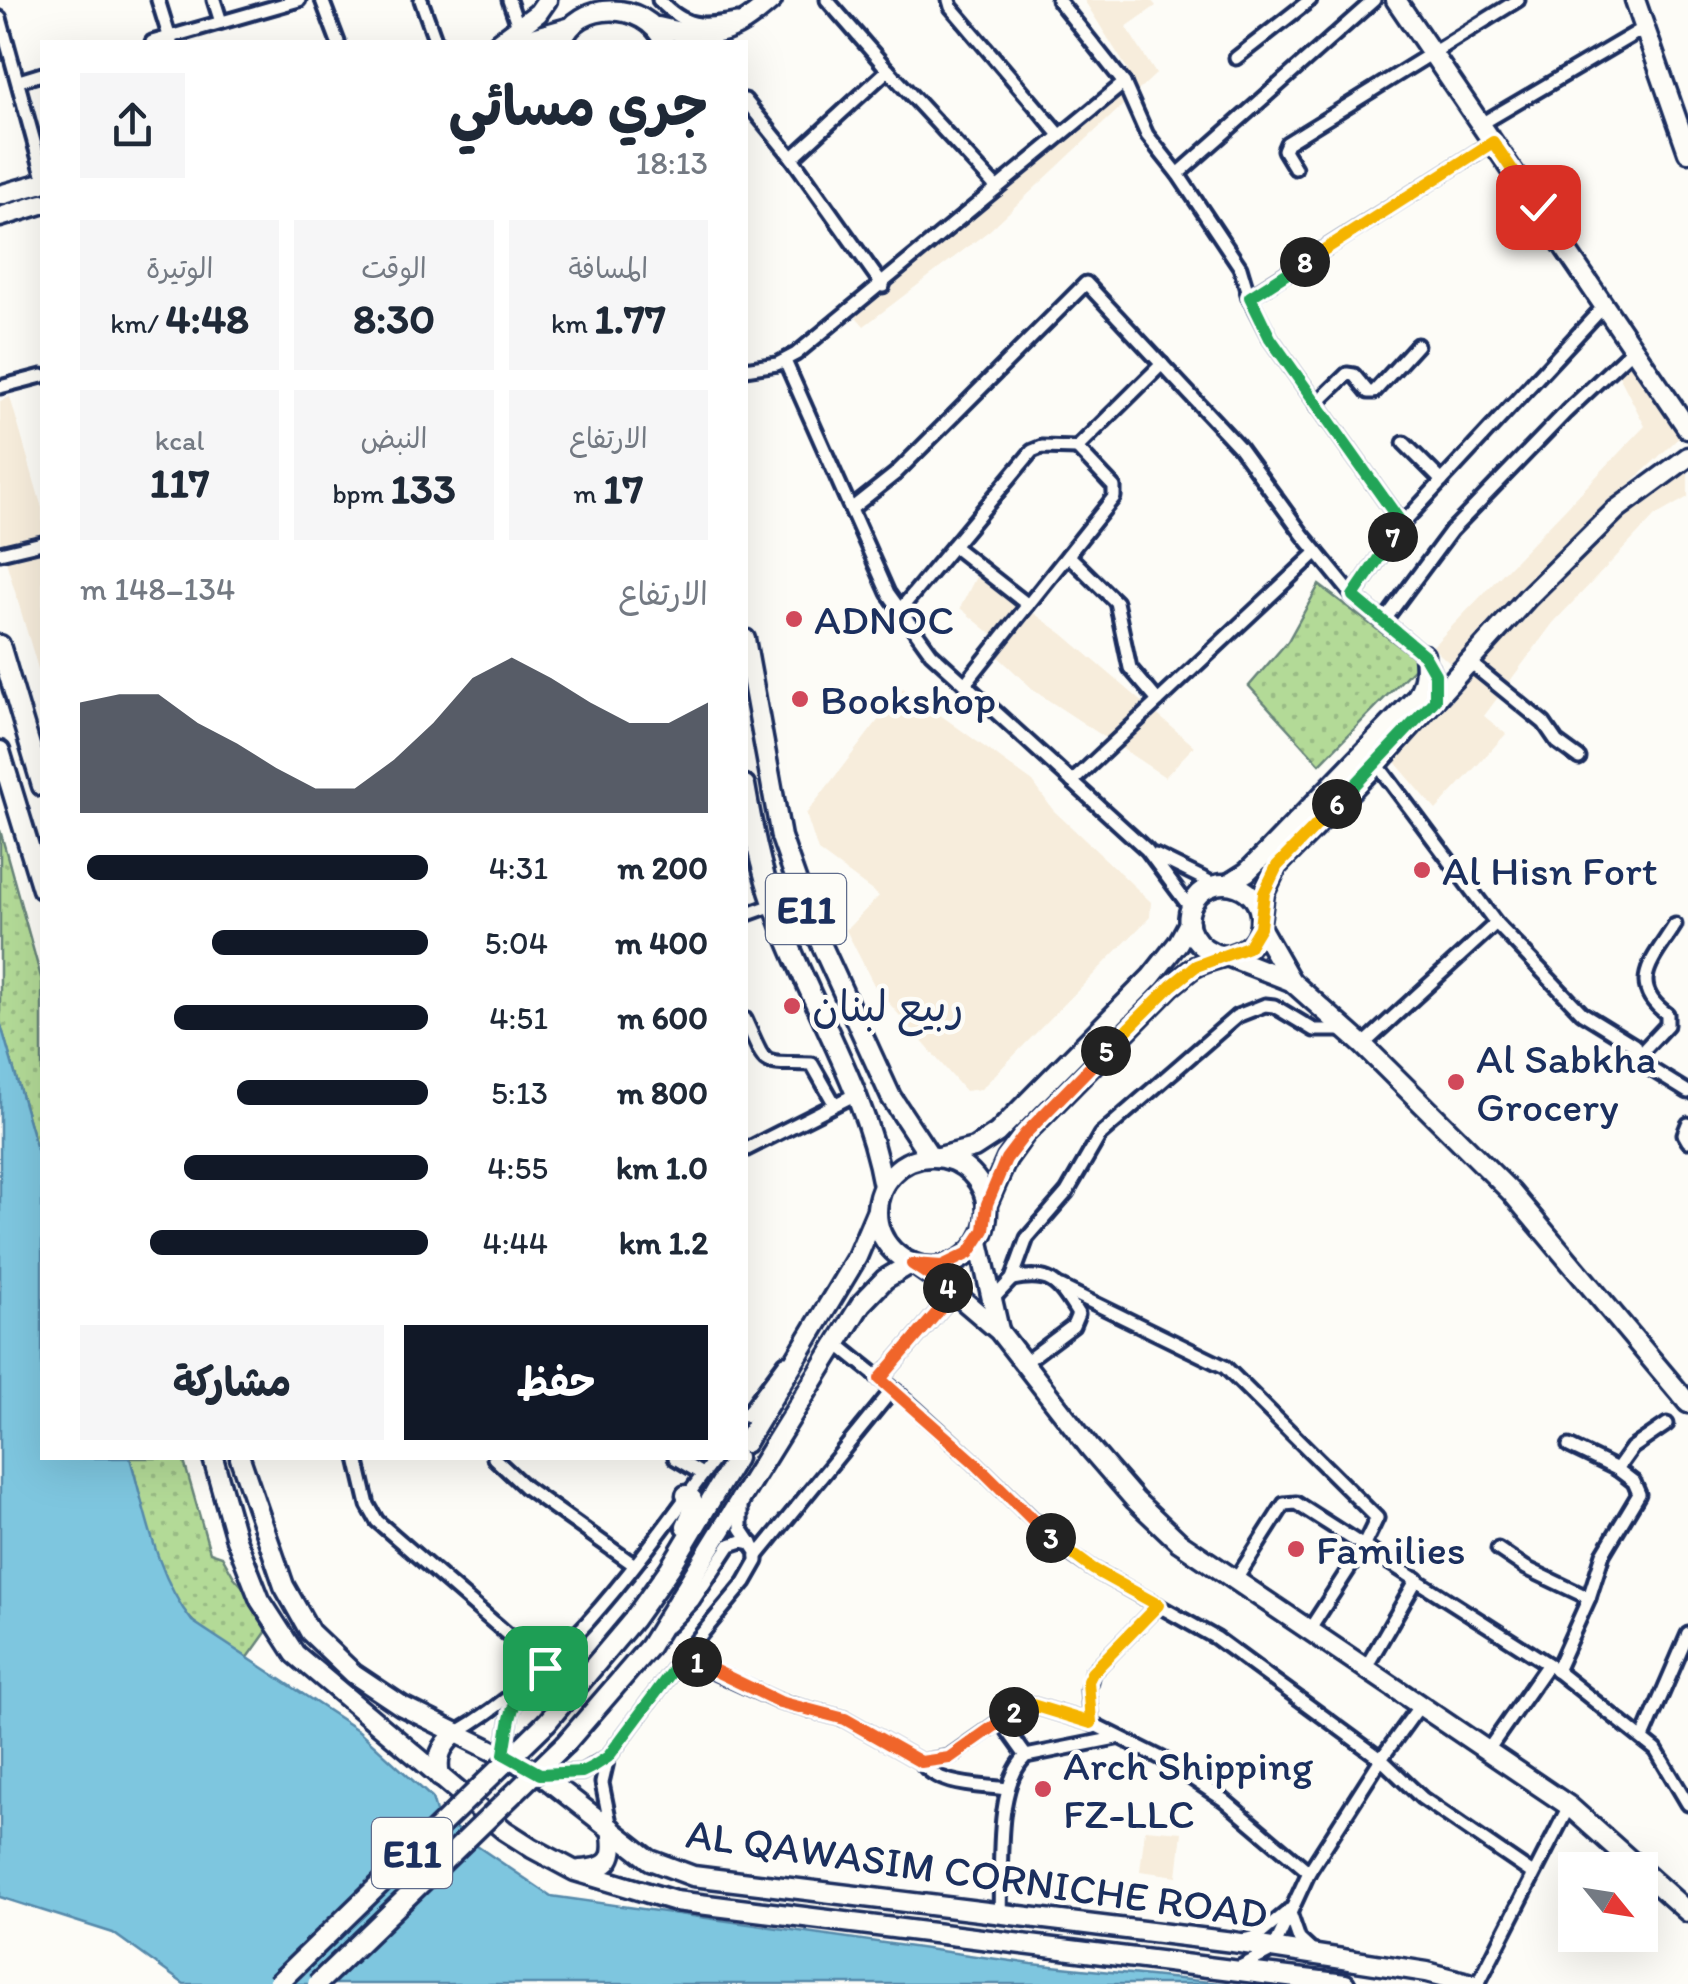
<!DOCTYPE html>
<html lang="ar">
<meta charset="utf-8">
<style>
body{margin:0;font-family:Itim,"Playpen Sans Arabic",sans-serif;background:#f6f6f7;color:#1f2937;direction:rtl;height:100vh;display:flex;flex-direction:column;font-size:38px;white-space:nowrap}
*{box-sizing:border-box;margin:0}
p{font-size:32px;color:#747a83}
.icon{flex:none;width:55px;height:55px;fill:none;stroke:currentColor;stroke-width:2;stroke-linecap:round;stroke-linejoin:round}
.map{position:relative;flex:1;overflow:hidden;direction:ltr}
.drawer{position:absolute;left:40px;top:40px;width:708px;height:1420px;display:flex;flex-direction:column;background:#fff;border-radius:0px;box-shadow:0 10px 40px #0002;direction:rtl}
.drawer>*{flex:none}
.needle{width:65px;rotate:120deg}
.buttons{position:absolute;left:1558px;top:1852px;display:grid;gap:20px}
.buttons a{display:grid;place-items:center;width:100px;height:100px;border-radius:0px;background:#fff;box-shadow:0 10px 40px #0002;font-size:50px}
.pin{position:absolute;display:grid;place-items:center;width:85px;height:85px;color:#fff;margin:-42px;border-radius:20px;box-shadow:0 5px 15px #0006}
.km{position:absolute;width:50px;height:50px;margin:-25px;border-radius:50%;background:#222;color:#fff;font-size:28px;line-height:50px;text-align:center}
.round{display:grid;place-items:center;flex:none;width:105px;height:105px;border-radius:0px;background:#f6f6f7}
.summary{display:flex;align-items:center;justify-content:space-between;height:170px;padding:0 40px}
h1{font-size:55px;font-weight:700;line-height:75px}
.metrics{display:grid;grid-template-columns:repeat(3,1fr);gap:15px;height:170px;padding:10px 40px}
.metrics div{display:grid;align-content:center;border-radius:0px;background:#f6f6f7;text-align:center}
.metrics b{font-size:42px;font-weight:700}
.metrics small{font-size:28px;font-weight:400}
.metrics p{font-size:28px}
.chart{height:280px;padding:20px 40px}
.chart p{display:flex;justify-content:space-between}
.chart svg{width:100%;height:180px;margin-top:10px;fill:#111827;opacity:.7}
.action{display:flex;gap:20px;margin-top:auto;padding:20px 40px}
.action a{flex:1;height:115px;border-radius:0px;background:#111827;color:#fff;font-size:40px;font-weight:700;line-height:115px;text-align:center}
.action a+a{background:#f6f6f7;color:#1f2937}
ul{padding:0 40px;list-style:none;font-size:32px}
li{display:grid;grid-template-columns:160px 120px 1fr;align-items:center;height:75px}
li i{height:25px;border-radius:12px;background:#111827}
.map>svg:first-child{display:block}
.built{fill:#f7eddc}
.park{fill:url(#park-dots);stroke:#67847a;stroke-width:2.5}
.water{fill:#7ec6df;stroke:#568aab;stroke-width:2.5}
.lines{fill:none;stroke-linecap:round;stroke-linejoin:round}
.street-casing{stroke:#1b2f5e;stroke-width:19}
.secondary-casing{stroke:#1b2f5e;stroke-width:25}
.primary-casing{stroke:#1b2f5e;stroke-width:25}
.street{stroke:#fdfcf7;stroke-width:11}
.secondary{stroke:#fdfcf7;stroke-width:18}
.primary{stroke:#fdfcf7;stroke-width:18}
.primary-bridge-casing{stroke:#1b2f5e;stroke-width:25;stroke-linecap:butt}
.primary-bridge{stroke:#fdfcf7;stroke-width:18}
.split-1-casing{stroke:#fff;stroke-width:20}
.split-2-casing{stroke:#fff;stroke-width:20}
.split-3-casing{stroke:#fff;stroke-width:20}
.split-4-casing{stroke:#fff;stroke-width:20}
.split-5-casing{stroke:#fff;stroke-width:20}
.split-6-casing{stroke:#fff;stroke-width:20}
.split-7-casing{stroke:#fff;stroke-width:20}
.split-8-casing{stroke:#fff;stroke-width:20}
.split-9-casing{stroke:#fff;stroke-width:20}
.split-1{stroke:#22a559;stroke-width:12}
.split-2{stroke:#f0652b;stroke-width:12}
.split-3{stroke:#f5b400;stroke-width:12}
.split-4{stroke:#f0652b;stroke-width:12}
.split-5{stroke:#f0652b;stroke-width:12}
.split-6{stroke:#f5b400;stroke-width:12}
.split-7{stroke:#22a559;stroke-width:12}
.split-8{stroke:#22a559;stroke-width:12}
.split-9{stroke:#f5b400;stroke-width:12}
.poi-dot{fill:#d1495b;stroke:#fdfcf7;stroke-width:4}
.labels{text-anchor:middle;stroke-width:9;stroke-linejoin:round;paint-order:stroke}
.shield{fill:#fdfcf7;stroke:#5f6c8c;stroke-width:2.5}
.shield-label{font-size:40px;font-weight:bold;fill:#1b2f5e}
.poi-label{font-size:42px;fill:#1b2f5e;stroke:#fdfcf7;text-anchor:start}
.street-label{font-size:42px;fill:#1b2f5e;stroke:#fdfcf7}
</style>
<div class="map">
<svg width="1688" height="1984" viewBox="0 0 1688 1984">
<defs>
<pattern id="park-dots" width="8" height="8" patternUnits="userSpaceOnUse" patternTransform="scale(2.5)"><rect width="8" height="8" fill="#b3da97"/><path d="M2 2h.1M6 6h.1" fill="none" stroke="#99bb85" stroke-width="1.8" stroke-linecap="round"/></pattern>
</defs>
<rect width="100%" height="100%" fill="#fdfcf7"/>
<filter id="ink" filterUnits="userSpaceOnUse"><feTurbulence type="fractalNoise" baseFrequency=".01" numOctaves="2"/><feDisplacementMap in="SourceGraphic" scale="20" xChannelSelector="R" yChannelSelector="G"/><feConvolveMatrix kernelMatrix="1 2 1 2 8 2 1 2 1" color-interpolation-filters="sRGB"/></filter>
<g filter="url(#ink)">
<!-- built -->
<g class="built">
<polygon points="1084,0 1151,0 1156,6 1126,27 1156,74 990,230 864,326 852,312 1128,70"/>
<polygon points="1635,355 1687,430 1564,546 1453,666 1432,647 1645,426 1617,372"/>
<polygon points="10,397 42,508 42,682 0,541 0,401"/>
<polygon points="1688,463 1688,497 1655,516 1553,623 1484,716 1506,734 1436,810 1395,762 1468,676 1506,623 1606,526"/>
<polygon points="978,573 1063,634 1194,746 1165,777 1036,692 991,650 995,637 960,608"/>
<polygon points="903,688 1033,782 1053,810 1151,902 1150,917 981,1089 965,1091 875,987 846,930 879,896 818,851 806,814"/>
<polygon points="1145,1829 1182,1832 1177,1876 1140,1871"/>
</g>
<!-- park -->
<g class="park">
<polygon points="1319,585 1420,662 1320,764 1249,686 1288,641"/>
<polygon points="0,830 42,981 42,1167 0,1022"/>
<path d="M 130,1458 L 183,1458 L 210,1552 L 222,1556 L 234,1577 L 274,1621 L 247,1659 C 229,1646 205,1635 190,1618 C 155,1581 144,1506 130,1458 Z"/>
</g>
<!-- water -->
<path class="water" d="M 0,1022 L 42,1167 L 42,1458 L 130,1458 C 146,1513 156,1575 192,1621 L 359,1731 L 432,1798 L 436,1812 L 474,1844 L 551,1896 L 1032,1964 L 1229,1984 L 184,1984 L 113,1933 L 0,1897 Z"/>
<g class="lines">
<defs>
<g id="street">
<polyline points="158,0 171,42"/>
<polyline points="214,0 221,22"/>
<polyline points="322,0 338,42"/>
<polyline points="421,0 436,42"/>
<polyline points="509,0 519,29"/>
<path d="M 659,0 C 686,28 700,27 737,20"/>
<polyline points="827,0 888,70"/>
<polyline points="949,0 951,7 1060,135"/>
<polyline points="1058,0 1124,83 1147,135 1178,174 1240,267 1249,297 1270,338 1402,524 1353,596"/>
<polyline points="0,18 42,171"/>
<polyline points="152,42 299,0"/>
<polyline points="1236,58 1310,0"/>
<polyline points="19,81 42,74"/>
<polyline points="745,100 792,158 883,286"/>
<polyline points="1481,124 1646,27"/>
<polyline points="792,158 888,70 997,188"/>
<polyline points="1295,168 1284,150 1287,143 1518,0"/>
<polyline points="1178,174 1374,0"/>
<polyline points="1249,297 1493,142"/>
<polyline points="785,361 888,593 931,653 1147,850 1191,909"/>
<polyline points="745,369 777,364 796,354 1124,83"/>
<polyline points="0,387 42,376"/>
<polyline points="1316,404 1347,374 1354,375 1368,392 1374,392 1417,345"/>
<polyline points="1404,443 1442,481"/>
<polyline points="851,509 895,474 1086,283 1239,447 1303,535 1353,596 1424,655 1435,674 1436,697"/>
<polyline points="1402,524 1605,305"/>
<polyline points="953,546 1028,605"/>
<polyline points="0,553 42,543"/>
<polyline points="1068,555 1116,602 1130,668 1158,701"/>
<polyline points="899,611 1032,451 1042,447 1077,448"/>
<polyline points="1384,621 1451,531 1566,412 1634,348"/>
<polyline points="1469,662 1544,723 1557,742 1579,758"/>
<polyline points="965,684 1114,497 1114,487 1077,448 1162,364"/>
<polyline points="1072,782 1317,552"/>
<polyline points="1155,855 1216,885"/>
<polyline points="745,915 773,905"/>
<polyline points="1496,923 1582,1013 1634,1045 1641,1063 1688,1092"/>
<path d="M 745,1019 C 769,1071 758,1062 812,1064 L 834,1103"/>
<polyline points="1363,1045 1496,923 1377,764"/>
<path d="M 1637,1057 L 1667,1025 L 1667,1014 C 1626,984 1654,959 1675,925"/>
<polyline points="1688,1124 1684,1134 1688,1141"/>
<polyline points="745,1150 856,1094"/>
<path d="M 1012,1279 C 1052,1271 1058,1283 1078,1314 L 1073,1326 L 1024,1363"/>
<polyline points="1061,1287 1225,1367 1377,1518 1363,1547 1310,1629"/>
<polyline points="992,1300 1012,1279 1027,1238 1067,1192 1100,1135 1237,1016 1265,1005 1274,1006 1314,1030 1346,1030"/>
<polyline points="836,1343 898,1393 974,1462 1061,1547 1093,1569 1216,1638 1381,1759 1422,1798 1533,1874"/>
<polyline points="880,1379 954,1293"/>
<polyline points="745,1416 785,1362"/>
<polyline points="1569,1446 1617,1469"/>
<polyline points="357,1458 368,1505 377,1521 545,1667"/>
<polyline points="494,1458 525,1487 633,1564"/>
<polyline points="675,1458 702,1474"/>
<polyline points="1498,1549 1526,1568 1589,1598"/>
<polyline points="757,1556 893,1389"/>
<polyline points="1235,1581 1284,1504 1296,1503 1548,1664 1656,1750 1688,1804"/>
<polyline points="1158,1605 1092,1673 1088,1689 1091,1723 1163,1759 1224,1800 1309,1872"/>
<polyline points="669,1626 693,1601 730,1545 742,1541 752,1543"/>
<polyline points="684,1655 712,1671 780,1702 845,1719 921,1762 949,1757 1022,1706 1029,1704 1091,1723"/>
<polyline points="1365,1669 1417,1579"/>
<polyline points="1556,1671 1589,1598 1603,1554 1639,1494 1634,1482 1617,1469 1632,1448 1667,1424"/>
<polyline points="1001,1721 1026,1756"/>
<path d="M 456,1733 C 566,1669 641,1558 715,1458"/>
<polyline points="1643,1738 1688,1634"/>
<polyline points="1488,1750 1548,1664"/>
<polyline points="504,1754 511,1712 520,1690"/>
<polyline points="608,1757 602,1783 611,1828"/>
<path d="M 921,1762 C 938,1787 979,1785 1006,1789"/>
<polyline points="540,1774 582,1772 608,1757 684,1655 745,1582 757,1561 757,1552 741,1528 741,1504"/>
<polyline points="1289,1910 1299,1939 1314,1953"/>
<path d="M 1000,1914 C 1002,1872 994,1786 1026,1756 L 1116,1738"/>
<polyline points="1243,1940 1257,1937 1286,1913"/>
<polyline points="1238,1968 1273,1950 1309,1872 1381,1759 1421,1704"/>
<polyline points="1478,1984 1569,1806"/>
</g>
<g id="secondary">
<polyline points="1396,0 1688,429"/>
<polyline points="1635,0 1688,152"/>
<path d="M 658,27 C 712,40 729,38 772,0"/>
<polyline points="518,42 568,28"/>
<polyline points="0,195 42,183"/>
<polyline points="0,217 42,204"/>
<polyline points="0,645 42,786"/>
<polyline points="0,751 42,889"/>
<path d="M 1228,884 L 1247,872 L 1269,850 L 1416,698 C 1425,683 1426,672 1424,655"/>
<polyline points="1261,915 1264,893 1277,866 1377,764 1527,598 1617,509 1688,457"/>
<polyline points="1260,927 1291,981"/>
<polyline points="1227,956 1291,981 1363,1045 1511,1192 1688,1403"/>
<polyline points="939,1157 974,1148 997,1133 1151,977 1178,943 1189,923"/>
<path d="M 987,1204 L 1007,1159 L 1025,1134 L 1171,986 C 1179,980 1187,972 1195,967 C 1220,953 1257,958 1260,923 C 1264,887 1217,870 1196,898 C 1177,924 1197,950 1223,956"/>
<polyline points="979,1242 999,1330"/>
<polyline points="912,1263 951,1290 999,1331 1090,1448 1135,1500 1179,1542 1569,1806 1688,1912"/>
<polyline points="213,1458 236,1539 260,1600 295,1654 504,1830 532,1848 575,1871 675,1901 1345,1984"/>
<polyline points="240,1458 284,1586 310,1632 354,1674 402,1706 540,1774 650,1860 693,1876 1233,1942 1427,1972 1472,1984"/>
<path d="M 440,1777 C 436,1757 441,1746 456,1733"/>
<path d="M 580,1870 C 612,1868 616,1858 611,1828"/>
</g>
<g id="primary">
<polyline points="499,42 538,13 547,0"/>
<path d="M 562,42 C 577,0 645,0 664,42"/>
<polyline points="745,639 781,837 811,922 891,1097 930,1156"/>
<path d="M 745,785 C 752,825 760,867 774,906 C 807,1000 866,1087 883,1186"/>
<circle cx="932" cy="1212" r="55"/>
<polyline points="745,1443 857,1257 877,1210"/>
<polyline points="686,1526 694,1508 692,1499 686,1495"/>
<polyline points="547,1722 633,1620 670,1568 736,1458"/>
<polyline points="566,1743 649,1647 861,1304 885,1279 912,1263"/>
</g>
</defs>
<!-- street casing -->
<use href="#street" class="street-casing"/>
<!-- secondary casing -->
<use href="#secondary" class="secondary-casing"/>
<!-- primary casing -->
<use href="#primary" class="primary-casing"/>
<!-- street -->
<use href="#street" class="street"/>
<!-- secondary -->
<use href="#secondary" class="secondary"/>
<!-- primary -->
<use href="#primary" class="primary"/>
<defs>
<g id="primary-bridge">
<polyline points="277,1984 547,1722"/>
<polyline points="317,1984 566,1743"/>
</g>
</defs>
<!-- primary-bridge casing -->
<use href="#primary-bridge" class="primary-bridge-casing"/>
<!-- primary-bridge -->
<use href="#primary-bridge" class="primary-bridge"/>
</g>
</g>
<g class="lines" filter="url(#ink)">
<defs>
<path id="split-1" d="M 545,1668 C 509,1700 512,1708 504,1754 L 540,1774 L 582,1772 L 594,1766 L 608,1757 L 684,1655 L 697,1662"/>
<polyline id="split-2" points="697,1662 780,1702 845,1719 921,1762 949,1758 1014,1712"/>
<polyline id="split-3" points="1014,1712 1029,1704 1091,1723 1088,1681 1092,1673 1158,1605 1093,1569 1051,1538"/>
<polyline id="split-4" points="948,1288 954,1293 880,1379 974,1462 1051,1538"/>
<polyline id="split-5" points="948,1288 912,1264 942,1266 969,1253 984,1230 987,1204 1006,1159 1025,1134 1106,1051"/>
<polyline id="split-6" points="1106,1051 1171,986 1196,966 1248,947 1260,927 1264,893 1277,866 1337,804"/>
<polyline id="split-7" points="1337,804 1435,700 1435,674 1424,655 1353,596 1393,537"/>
<polyline id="split-8" points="1305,262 1250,297 1270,338 1402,524 1393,537"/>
<polyline id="split-9" points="1305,262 1493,142 1538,207"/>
</defs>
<!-- split-1 casing -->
<use href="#split-1" class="split-1-casing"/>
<!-- split-2 casing -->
<use href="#split-2" class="split-2-casing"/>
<!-- split-3 casing -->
<use href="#split-3" class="split-3-casing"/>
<!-- split-4 casing -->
<use href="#split-4" class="split-4-casing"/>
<!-- split-5 casing -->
<use href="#split-5" class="split-5-casing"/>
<!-- split-6 casing -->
<use href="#split-6" class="split-6-casing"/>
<!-- split-7 casing -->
<use href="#split-7" class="split-7-casing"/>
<!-- split-8 casing -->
<use href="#split-8" class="split-8-casing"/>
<!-- split-9 casing -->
<use href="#split-9" class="split-9-casing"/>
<!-- split-1 -->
<use href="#split-1" class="split-1"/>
<!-- split-2 -->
<use href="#split-2" class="split-2"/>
<!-- split-3 -->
<use href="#split-3" class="split-3"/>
<!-- split-4 -->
<use href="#split-4" class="split-4"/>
<!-- split-5 -->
<use href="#split-5" class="split-5"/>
<!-- split-6 -->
<use href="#split-6" class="split-6"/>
<!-- split-7 -->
<use href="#split-7" class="split-7"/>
<!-- split-8 -->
<use href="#split-8" class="split-8"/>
<!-- split-9 -->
<use href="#split-9" class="split-9"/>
</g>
<!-- markers -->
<g class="poi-dot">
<circle cx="794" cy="619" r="10"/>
<circle cx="800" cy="699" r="10"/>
<circle cx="1422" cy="870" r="10"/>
<circle cx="792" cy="1006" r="10"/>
<circle cx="1456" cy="1082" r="10"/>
<circle cx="1296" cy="1549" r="10"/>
<circle cx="1043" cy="1789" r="10"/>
</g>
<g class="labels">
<!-- shield labels -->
<g class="shield">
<rect x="766" y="874" width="80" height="70" rx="8"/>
<rect x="372" y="1818" width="80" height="70" rx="8"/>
</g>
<g class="shield-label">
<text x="806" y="923">E11</text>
<text x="412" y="1867">E11</text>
</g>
<!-- poi labels -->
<g class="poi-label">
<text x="814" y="634">ADNOC</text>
<text x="820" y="714">Bookshop</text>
<text x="1442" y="885">Al Hisn Fort</text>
<text x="812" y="1021">ربيع لبنان</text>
<text x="1476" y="1073">Al Sabkha<tspan x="1476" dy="48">Grocery</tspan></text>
<text x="1316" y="1564">Families</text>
<text x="1063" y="1780">Arch Shipping<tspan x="1063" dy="48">FZ-LLC</tspan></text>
</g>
<!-- street labels -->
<g class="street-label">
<text transform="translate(977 1873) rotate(8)" y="15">AL QAWASIM CORNICHE ROAD</text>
</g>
</g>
</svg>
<div class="buttons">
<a><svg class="needle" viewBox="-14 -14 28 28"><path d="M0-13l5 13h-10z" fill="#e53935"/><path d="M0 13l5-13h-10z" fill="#747a83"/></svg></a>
</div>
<div class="pin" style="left:545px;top:1668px;background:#1e9e55"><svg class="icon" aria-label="arrive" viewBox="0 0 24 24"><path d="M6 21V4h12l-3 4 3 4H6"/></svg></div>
<div class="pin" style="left:1538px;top:207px;background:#d93025"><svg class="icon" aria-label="check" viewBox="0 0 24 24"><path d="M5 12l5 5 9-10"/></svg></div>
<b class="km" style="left:697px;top:1662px">1</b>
<b class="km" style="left:1014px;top:1712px">2</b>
<b class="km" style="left:1051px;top:1538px">3</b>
<b class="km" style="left:948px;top:1288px">4</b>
<b class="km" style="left:1106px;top:1051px">5</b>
<b class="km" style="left:1337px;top:804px">6</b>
<b class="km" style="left:1393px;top:537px">7</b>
<b class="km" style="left:1305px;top:262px">8</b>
<section class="drawer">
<div class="summary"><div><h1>جري مسائي</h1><p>18:13</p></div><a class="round"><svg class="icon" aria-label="share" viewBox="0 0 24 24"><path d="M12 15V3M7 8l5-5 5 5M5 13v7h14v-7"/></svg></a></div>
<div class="metrics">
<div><p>المسافة</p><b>1.77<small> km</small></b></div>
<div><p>الوقت</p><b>8:30</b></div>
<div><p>الوتيرة</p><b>4:48<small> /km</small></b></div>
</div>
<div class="metrics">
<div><p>الارتفاع</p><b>17<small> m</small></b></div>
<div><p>النبض</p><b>133<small> bpm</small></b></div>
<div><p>kcal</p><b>117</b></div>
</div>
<div class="chart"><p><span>الارتفاع</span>134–148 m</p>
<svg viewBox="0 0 160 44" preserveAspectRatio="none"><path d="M0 44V17L10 15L20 15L30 22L40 27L50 33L60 38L70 38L80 31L90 22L100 11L110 6L120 11L130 17L140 22L150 22L160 17V44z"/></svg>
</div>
<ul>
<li><b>200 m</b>4:31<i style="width:98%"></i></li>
<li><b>400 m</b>5:04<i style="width:62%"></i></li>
<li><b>600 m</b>4:51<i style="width:73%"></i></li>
<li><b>800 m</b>5:13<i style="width:55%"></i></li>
<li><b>1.0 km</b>4:55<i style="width:70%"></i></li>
<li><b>1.2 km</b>4:44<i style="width:80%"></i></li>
</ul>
<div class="action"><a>حفظ</a><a>مشاركة</a></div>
</section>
</div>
